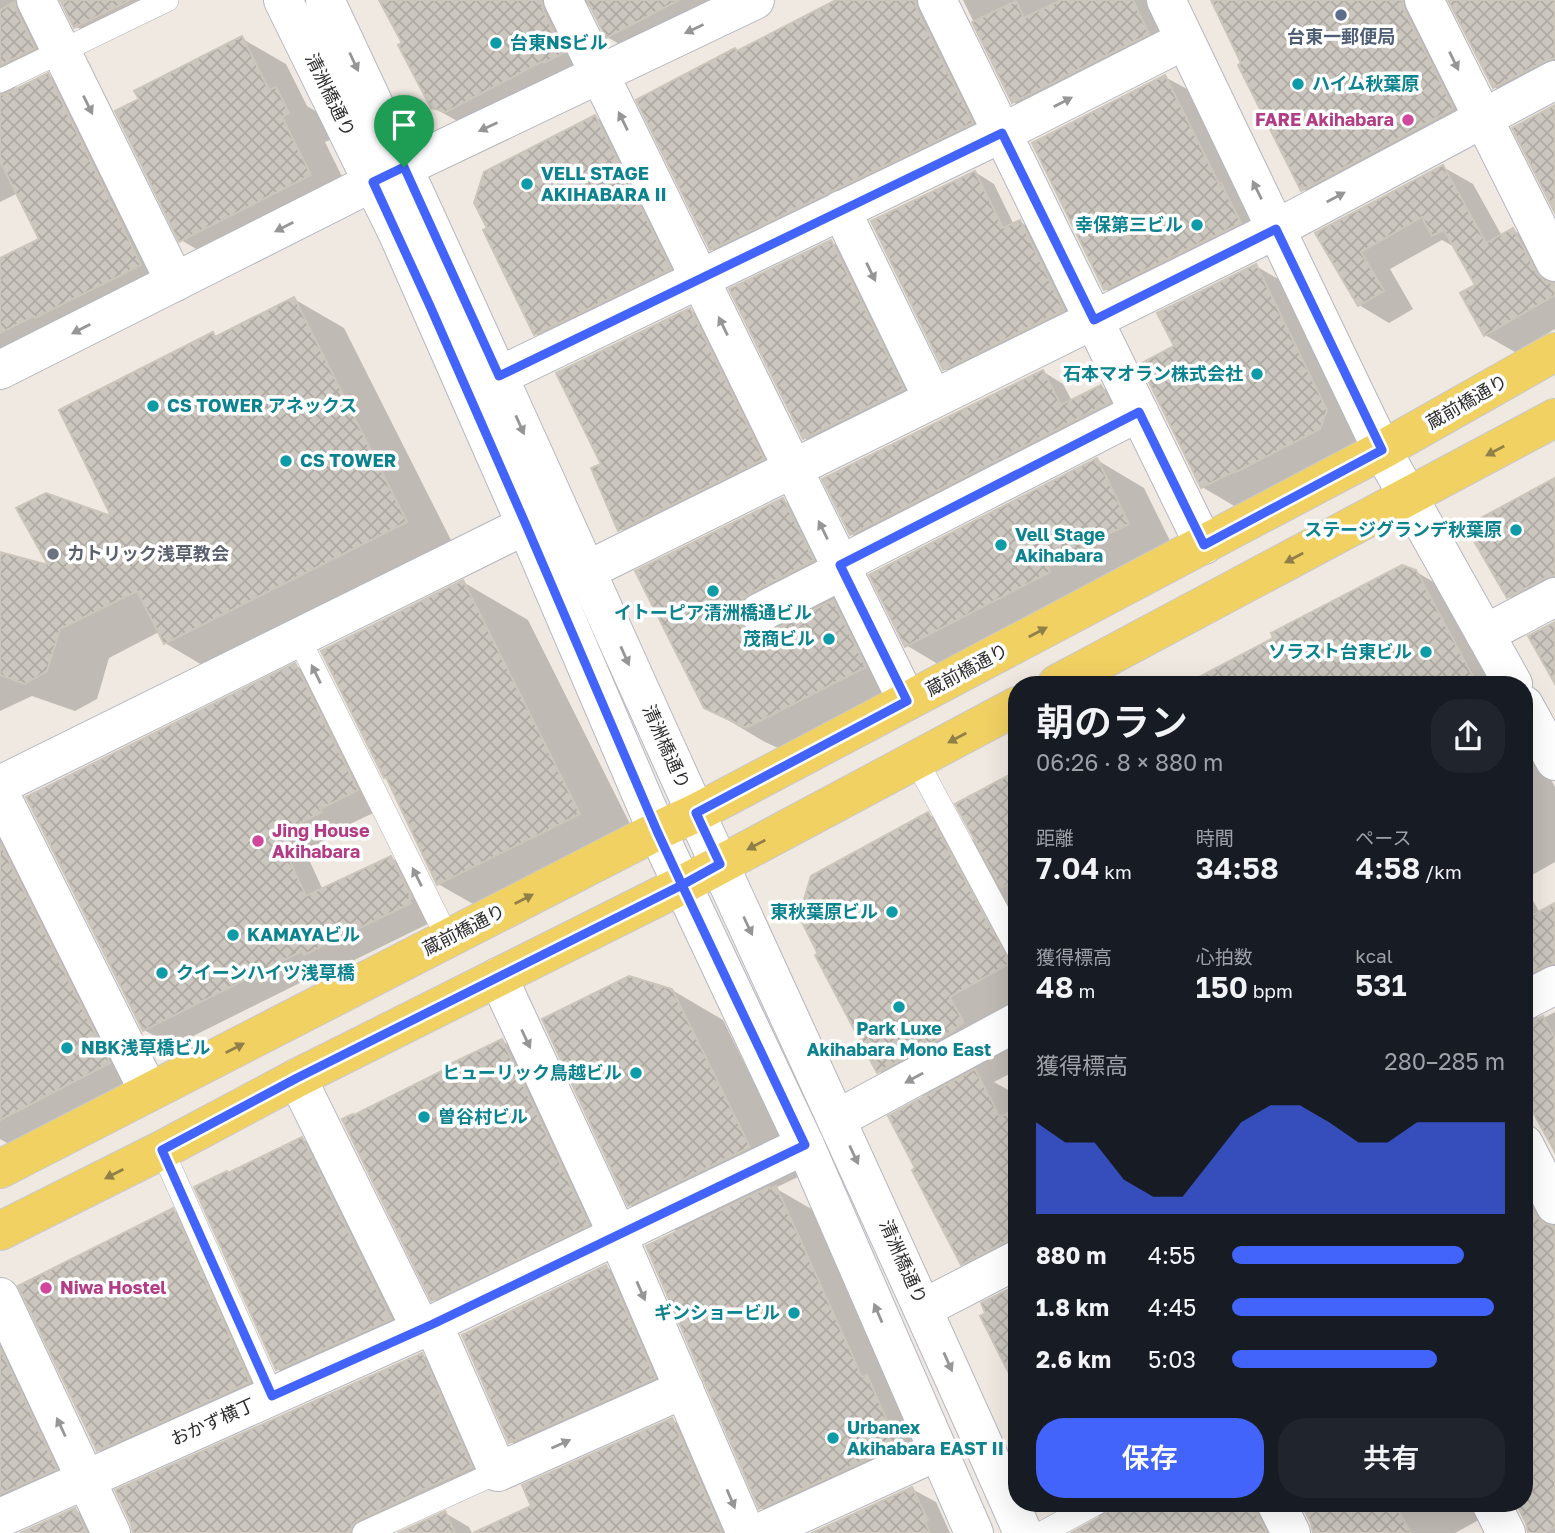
<!DOCTYPE html>
<html lang="ja">
<meta charset="utf-8">
<style>
body{margin:0;font-family:"Golos Text","Noto Sans JP",sans-serif;background:#20242c;color:#f1f3f6;height:100vh;display:flex;flex-direction:column;font-size:26px;white-space:nowrap}
*{box-sizing:border-box;margin:0}
p{font-size:23px;color:#9ea1a6}
.icon{flex:none;width:38px;height:38px;fill:none;stroke:currentColor;stroke-width:2;stroke-linecap:round;stroke-linejoin:round}
.map{position:relative;flex:1;overflow:hidden}
.drawer{position:absolute;left:1008px;top:676px;width:525px;height:836px;display:flex;flex-direction:column;background:#171b24;border-radius:28px;box-shadow:0 7px 28px #0002}
.drawer>*{flex:none}
.pin{position:absolute;display:grid;place-items:center;width:60px;height:60px;color:#fff;margin:-72px -30px;border-radius:50% 50% 50% 0;rotate:-45deg;box-shadow:0 0 7px #0007}
.pin .icon{rotate:45deg}
.round{display:grid;place-items:center;flex:none;width:74px;height:74px;border-radius:28px;background:#20242c}
.headline{display:flex;align-items:center;justify-content:space-between;height:119px;padding:0 28px}
h1{font-size:38px;font-weight:600;line-height:52px}
.stats{display:grid;grid-template-columns:repeat(3,1fr);gap:10px;height:119px;padding:7px 28px}
.stats div{display:grid;align-content:center}
.stats b{font-size:30px;font-weight:600}
.stats small{font-size:19px;font-weight:400}
.stats p{font-size:19px}
.chart{height:196px;padding:14px 28px}
.chart p{display:flex;justify-content:space-between}
.chart svg{width:100%;height:126px;margin-top:7px;fill:#4264fb;opacity:.7}
.button{display:flex;gap:14px;margin-top:auto;padding:14px 28px}
.button a{flex:1;height:80px;border-radius:28px;background:#4264fb;color:#fff;font-size:28px;font-weight:600;line-height:80px;text-align:center}
.button a+a{background:#20242c;color:#f1f3f6}
ul{padding:0 28px;list-style:none;font-size:23px}
li{display:grid;grid-template-columns:112px 84px 1fr;align-items:center;height:52px}
li i{height:18px;border-radius:9px;background:#4264fb}
.map>svg:first-child{display:block}
.shadow{fill:#0003}
.building{fill:url(#building-cross-hatch);stroke:#cbc5ba;stroke-width:2}
.lines{fill:none;stroke-linecap:round;stroke-linejoin:round}
.lane-casing{stroke:#b4b7c1;stroke-width:24}
.street-casing{stroke:#b4b7c1;stroke-width:40}
.secondary-casing{stroke:#b4b7c1;stroke-width:40}
.primary-casing{stroke:#c9c9c9;stroke-width:40}
.lane{stroke:#fff;stroke-width:23}
.street{stroke:#fff;stroke-width:38}
.secondary{stroke:#fff;stroke-width:38}
.primary{stroke:#f2d163;stroke-width:38}
.oneway{fill:#969696}
.oneway2{fill:#908048}
.route-casing{stroke:#fff;stroke-width:14}
.route{stroke:#4264fb;stroke-width:9}
.service-dot{fill:#5c6f8a;stroke:#fff;stroke-width:2.5}
.culture-dot{fill:#0f9aa8;stroke:#fff;stroke-width:2.5}
.hotel-dot{fill:#d1479c;stroke:#fff;stroke-width:2.5}
.worship-dot{fill:#6b7280;stroke:#fff;stroke-width:2.5}
.labels{text-anchor:middle;stroke-width:7;stroke-linejoin:round;paint-order:stroke}
.service-label{font-size:18px;font-weight:bold;fill:#4e5e75;stroke:#fff}
.culture-label{font-size:18px;font-weight:bold;fill:#0d838f;stroke:#fff;text-anchor:start}
.street-label{font-size:18px;fill:#2e2e2e;stroke:#fff}
.hotel-label{font-size:18px;font-weight:bold;fill:#b23c85;stroke:#fff;text-anchor:start}
.worship-label{font-size:18px;font-weight:bold;fill:#5b616d;stroke:#fff;text-anchor:start}
</style>
<div class="map">
<svg width="1555" height="1533" viewBox="0 0 1555 1533">
<defs>
<pattern id="building-cross-hatch" width="8" height="8" patternUnits="userSpaceOnUse" patternTransform="scale(1.75)"><rect width="8" height="8" fill="#cbc7bf"/><path d="M0 0l8 8M0 8l8-8" fill="none" stroke="#afaba4"/></pattern>
</defs>
<rect width="100%" height="100%" fill="#efe9e1"/>
<!-- shadow -->
<g class="shadow">
<polygon points="0,0 47,0 61,63 20,83 10,93 48,75 74,91 166,280 0,360 0,260 41,239 18,193 0,202"/>
<polygon points="62,0 170,0 102,41 75,26"/>
<polygon points="382,0 760,0 646,59 607,37 591,4 584,9 602,75 472,129 432,107 404,44"/>
<polygon points="844,0 913,0 914,7 916,0 954,0 1002,140 742,266 711,249 735,50 739,52"/>
<polygon points="963,0 1153,0 1178,51 1044,120 1013,102"/>
<polygon points="1212,0 1422,0 1481,124 1332,206 1303,189"/>
<polygon points="1487,0 1555,0 1555,87 1523,104 1494,87"/>
<polygon points="241,38 286,64 307,106 320,114 332,139 325,142 354,201 225,266 181,240"/>
<polygon points="1165,77 1187,89 1240,196 1262,235 1127,302 1105,289"/>
<polygon points="595,117 633,139 708,291 573,356 535,334"/>
<polygon points="1443,167 1473,184 1502,236 1513,230 1543,247 1555,270 1555,329 1515,352 1485,335 1477,285 1456,248 1442,240 1390,269 1413,309 1389,323 1359,305 1318,233"/>
<polygon points="975,172 994,184 1014,225 1020,222 1040,233 1083,321 964,380 945,369"/>
<polygon points="831,242 847,251 919,399 820,447 804,438"/>
<polygon points="1256,266 1290,286 1361,430 1354,448 1236,507 1202,487 1176,347"/>
<polygon points="294,299 344,328 456,550 214,672 165,643 159,632 109,658 97,699 75,711 32,696 0,711 0,554 52,567 115,519 213,334 218,337"/>
<polygon points="690,310 719,327 791,475 649,546 620,529 604,464"/>
<polygon points="1042,371 1063,384 1072,401 1101,387 1122,399 872,546 851,534"/>
<polygon points="1097,460 1144,488 1175,551 953,673 906,645"/>
<polygon points="1555,480 1555,619 1551,621 1508,596"/>
<polygon points="783,500 840,533 922,700 804,760 765,742 708,708 637,572"/>
<polygon points="1415,571 1450,592 1500,684 1184,684 1193,679 1196,681"/>
<polygon points="463,582 528,620 644,852 503,921 438,884 388,778 385,776"/>
<polygon points="295,665 324,682 386,807 348,825 349,828 305,851 323,890 391,858 419,874 438,919 334,970 330,968 173,1046 144,1030"/>
<polygon points="1524,730 1555,787 1555,862 1525,879 1527,882 1524,883"/>
<polygon points="0,766 159,1092 32,1157 0,1139"/>
<polygon points="1017,774 1017,1070 994,1082 1010,1091 1017,1105 1017,1273 996,1283 962,1263 918,1169 925,1098 878,1071 928,814 979,843"/>
<polygon points="1524,885 1540,913 1555,905 1555,998 1540,1008 1536,1022 1555,1012 1555,1153 1524,1092"/>
<polygon points="672,990 723,1020 800,1176 775,1188 815,1211 936,1468 800,1530 761,1508 678,1232 630,1205"/>
<polygon points="502,1041 529,1056 615,1240 460,1315 433,1299 355,1117"/>
<polygon points="302,1139 331,1156 419,1335 306,1386 277,1369 229,1175"/>
<polygon points="1524,1188 1529,1197 1555,1212 1555,1533 1531,1533 1524,1503"/>
<polygon points="173,1210 197,1224 274,1396 122,1464 98,1450"/>
<polygon points="606,1267 628,1279 676,1390 532,1454 511,1442"/>
<polygon points="0,1319 79,1482 0,1533"/>
<polygon points="422,1355 445,1369 495,1481 383,1533 134,1533"/>
<polygon points="672,1420 696,1434 739,1533 478,1533 534,1507"/>
<polygon points="912,1489 936,1502 950,1533 816,1533"/>
<polygon points="1076,1503 1301,1503 1293,1510 1290,1533 1075,1533 1102,1518"/>
<polygon points="1302,1503 1510,1503 1455,1533 1314,1533 1312,1523"/>
<polygon points="75,1510 99,1524 103,1533 24,1533"/>
<polygon points="445,1513 469,1527 472,1533 402,1533"/>
</g>
<!-- building -->
<g class="building">
<polygon points="60,0 130,0 74,28"/>
<polygon points="379,0 541,0 543,10 564,53 544,63 543,61 446,112 431,108 398,45 402,43"/>
<polygon points="587,0 679,0 606,38"/>
<polygon points="836,0 915,0 917,10 973,123 710,250 636,100 735,48 737,51"/>
<polygon points="1061,0 1133,0 1149,34 1012,103 972,22 1016,1 1024,18"/>
<polygon points="1211,0 1402,0 1404,10 1453,107 1451,110 1301,191 1238,65 1241,63"/>
<polygon points="1448,0 1555,0 1555,58 1545,61 1493,88"/>
<polygon points="15,2 16,10 35,48 0,65 0,10"/>
<polygon points="242,36 269,90 276,87 289,113 282,117 311,175 179,242 115,111 139,99 134,91"/>
<polygon points="48,73 141,265 35,318 34,316 0,333 0,258 39,239 0,161 0,95 6,94"/>
<polygon points="1165,75 1219,184 1221,183 1241,223 1104,290 1032,143"/>
<polygon points="1555,105 1555,213 1512,128"/>
<polygon points="595,115 671,269 534,335 483,230 487,228 474,203 484,172"/>
<polygon points="1443,165 1486,243 1513,228 1536,272 1544,281 1555,284 1555,295 1484,336 1460,293 1475,285 1444,230 1432,236 1422,217 1361,252 1384,291 1358,306 1315,233"/>
<polygon points="975,171 1003,228 1020,220 1064,310 943,370 871,221"/>
<polygon points="831,240 904,389 803,439 729,289"/>
<polygon points="1256,264 1327,410 1320,429 1234,473 1233,472 1201,488 1140,364 1174,346 1157,313"/>
<polygon points="294,297 407,522 164,644 137,591 60,629 47,671 25,684 0,675 0,552 48,565 16,508 46,493 111,516 59,410 213,332 215,337"/>
<polygon points="690,308 764,459 618,531 591,468 601,464 556,373"/>
<polygon points="1043,370 1061,405 1101,385 1110,402 850,535 822,479"/>
<polygon points="1097,458 1129,524 1092,542 1093,545 1048,567 1050,572 905,647 869,575"/>
<polygon points="1555,478 1555,575 1545,578 1507,598 1474,541 1479,519"/>
<polygon points="783,498 814,560 748,594 741,601 737,611 739,622 748,632 759,635 768,633 833,600 866,667 746,728 704,708 635,571"/>
<polygon points="1402,565 1416,570 1477,684 1186,684 1273,638 1271,633"/>
<polygon points="463,580 580,814 437,885 386,777 384,778 321,651"/>
<polygon points="1555,622 1555,684 1528,636"/>
<polygon points="295,663 358,790 320,809 322,812 277,834 306,896 391,856 412,898 409,899 411,903 304,955 302,951 143,1031 26,797"/>
<polygon points="1017,771 1017,879 1001,888 955,804"/>
<polygon points="928,812 1010,963 950,997 964,1023 954,1029 955,1030 877,1073 815,955 818,954 799,916 811,876"/>
<polygon points="0,843 110,1063 0,1120"/>
<polygon points="1555,903 1555,963 1545,966 1524,976 1524,920"/>
<polygon points="629,976 672,989 750,1147 628,1206 542,1019"/>
<polygon points="1543,1016 1555,1038 1555,1152 1524,1096 1524,1023 1534,1020"/>
<polygon points="502,1039 589,1225 431,1301 342,1119 353,1114 354,1115 448,1068 446,1066"/>
<polygon points="975,1069 1000,1117 1017,1108 1017,1238 1007,1241 961,1265 912,1170 915,1168 888,1116"/>
<polygon points="302,1137 391,1319 276,1370 194,1187 227,1171 228,1173"/>
<polygon points="776,1186 862,1377 867,1375 898,1445 759,1509 646,1246 769,1187 770,1189"/>
<polygon points="1524,1193 1536,1215 1543,1223 1555,1227 1555,1527 1543,1533 1528,1533 1526,1523 1516,1503 1524,1503"/>
<polygon points="173,1208 250,1382 97,1451 18,1286"/>
<polygon points="606,1265 655,1378 509,1443 462,1335"/>
<polygon points="1017,1285 1017,1389 980,1316 985,1313 981,1303"/>
<polygon points="0,1348 57,1469 0,1494"/>
<polygon points="422,1353 472,1467 358,1520 352,1525 350,1533 133,1533 131,1524 115,1490"/>
<polygon points="672,1418 722,1533 473,1533 531,1506 522,1485"/>
<polygon points="912,1487 928,1520 925,1522 930,1533 812,1533"/>
<polygon points="1120,1503 1254,1503 1256,1513 1267,1533 1071,1533 1104,1515 1109,1509"/>
<polygon points="1301,1503 1394,1503 1411,1533 1313,1533 1311,1523"/>
<polygon points="75,1508 87,1533 20,1533"/>
<polygon points="445,1511 455,1533 398,1533"/>
</g>
<g class="lines">
<defs>
<g id="lane">
<polyline points="0,81 167,0"/>
<polyline points="298,637 448,939"/>
<polyline points="916,760 1017,948"/>
<polyline points="162,1150 272,1396"/>
<polyline points="364,1533 498,1472"/>
<polyline points="1042,1533 1097,1503"/>
</g>
<g id="street">
<polyline points="36,0 175,282"/>
<polyline points="563,0 907,701"/>
<polyline points="937,0 1204,545"/>
<polyline points="1166,0 1382,450 1513,684"/>
<polyline points="1424,0 1555,262"/>
<polyline points="841,210 933,399"/>
<polyline points="0,370 373,182 755,0"/>
<polyline points="499,376 1002,133 1185,40"/>
<polyline points="840,565 1139,412"/>
<polyline points="586,571 1257,239 1555,80"/>
<polyline points="759,613 843,570"/>
<polyline points="1485,634 1555,597"/>
<polyline points="1524,705 1555,761"/>
<polyline points="0,785 526,525"/>
<polyline points="0,794 149,1092"/>
<polyline points="498,977 608,1214 746,1533"/>
<polyline points="1524,1001 1555,985"/>
<polyline points="297,1078 421,1329"/>
<polyline points="837,1119 1017,1022"/>
<polyline points="1524,1144 1555,1205"/>
<polyline points="0,1297 111,1533"/>
<polyline points="924,1308 1017,1260"/>
<polyline points="433,1324 498,1472 684,1389"/>
<polyline points="1276,1503 1291,1533"/>
<polyline points="1491,1503 1506,1533"/>
<polyline points="0,1518 433,1324 805,1145"/>
<polyline points="759,1533 938,1451"/>
</g>
<g id="secondary">
<polyline points="283,0 398,234 526,525 657,831 805,1145 974,1533"/>
<path d="M 325,0 C 452,268 571,539 694,809 C 804,1050 916,1291 1023,1533"/>
</g>
<g id="primary">
<polyline points="1057,684 1555,418"/>
<polyline points="0,1169 657,831 696,813 1382,450 1555,352"/>
<polyline points="0,1231 162,1150 297,1078 682,885 1017,706"/>
</g>
</defs>
<!-- lane casing -->
<use href="#lane" class="lane-casing"/>
<!-- street casing -->
<use href="#street" class="street-casing"/>
<!-- secondary casing -->
<use href="#secondary" class="secondary-casing"/>
<!-- primary casing -->
<use href="#primary" class="primary-casing"/>
<!-- lane -->
<use href="#lane" class="lane"/>
<!-- street -->
<use href="#street" class="street"/>
<!-- secondary -->
<use href="#secondary" class="secondary"/>
<!-- primary -->
<use href="#primary" class="primary"/>
</g>
<!-- one-way arrows -->
<defs><path id="oneway-solid" d="M-6-.8H1V-3.2L6.5 0L1 3.2V.8H-6Z" transform="scale(1.75)"/></defs>
<g class="oneway">
<use href="#oneway-solid" transform="translate(694 29) rotate(155)"/>
<use href="#oneway-solid" transform="translate(1454 61) rotate(64)"/>
<use href="#oneway-solid" transform="translate(354 62) rotate(65)"/>
<use href="#oneway-solid" transform="translate(1063 102) rotate(-27)"/>
<use href="#oneway-solid" transform="translate(88 105) rotate(64)"/>
<use href="#oneway-solid" transform="translate(623 121) rotate(-116)"/>
<use href="#oneway-solid" transform="translate(488 127) rotate(155)"/>
<use href="#oneway-solid" transform="translate(1257 190) rotate(-116)"/>
<use href="#oneway-solid" transform="translate(1336 197) rotate(-28)"/>
<use href="#oneway-solid" transform="translate(284 227) rotate(153)"/>
<use href="#oneway-solid" transform="translate(871 272) rotate(64)"/>
<use href="#oneway-solid" transform="translate(723 326) rotate(-116)"/>
<use href="#oneway-solid" transform="translate(81 329) rotate(153)"/>
<use href="#oneway-solid" transform="translate(520 425) rotate(66)"/>
<use href="#oneway-solid" transform="translate(823 530) rotate(-116)"/>
<use href="#oneway-solid" transform="translate(625 656) rotate(66)"/>
<use href="#oneway-solid" transform="translate(316 674) rotate(-116)"/>
<use href="#oneway-solid" transform="translate(417 877) rotate(-116)"/>
<use href="#oneway-solid" transform="translate(748 926) rotate(65)"/>
<use href="#oneway-solid" transform="translate(526 1039) rotate(65)"/>
<use href="#oneway-solid" transform="translate(914 1078) rotate(151)"/>
<use href="#oneway-solid" transform="translate(854 1155) rotate(65)"/>
<use href="#oneway-solid" transform="translate(641 1291) rotate(66)"/>
<use href="#oneway-solid" transform="translate(878 1313) rotate(-113)"/>
<use href="#oneway-solid" transform="translate(948 1362) rotate(66)"/>
<use href="#oneway-solid" transform="translate(61 1427) rotate(-115)"/>
<use href="#oneway-solid" transform="translate(561 1444) rotate(-24)"/>
<use href="#oneway-solid" transform="translate(731 1499) rotate(67)"/>
</g>
<g class="oneway2">
<use href="#oneway-solid" transform="translate(1495 451) rotate(152)"/>
<use href="#oneway-solid" transform="translate(1294 558) rotate(152)"/>
<use href="#oneway-solid" transform="translate(1038 632) rotate(-28)"/>
<use href="#oneway-solid" transform="translate(957 738) rotate(152)"/>
<use href="#oneway-solid" transform="translate(756 845) rotate(152)"/>
<use href="#oneway-solid" transform="translate(524 899) rotate(-27)"/>
<use href="#oneway-solid" transform="translate(235 1048) rotate(-27)"/>
<use href="#oneway-solid" transform="translate(114 1174) rotate(153)"/>
</g>
<g class="lines">
<defs>
<polyline id="route" points="404,167 373,182 430,306 526,525 657,831 682,885 297,1078 162,1150 272,1396 433,1324 805,1145 682,885 720,864 696,813 907,701 840,565 1139,412 1204,545 1382,450 1276,229 1094,320 1002,133 499,376 404,167"/>
</defs>
<!-- route casing -->
<use href="#route" class="route-casing"/>
<!-- route -->
<use href="#route" class="route"/>
</g>
<!-- markers -->
<circle class="service-dot" cx="1341" cy="15" r="7"/>
<g class="culture-dot">
<circle cx="496" cy="43" r="7"/>
<circle cx="1298" cy="84" r="7"/>
<circle cx="527" cy="184" r="7"/>
<circle cx="1197" cy="225" r="7"/>
<circle cx="1257" cy="374" r="7"/>
<circle cx="153" cy="406" r="7"/>
<circle cx="286" cy="461" r="7"/>
<circle cx="1516" cy="530" r="7"/>
<circle cx="1001" cy="545" r="7"/>
<circle cx="713" cy="591" r="7"/>
<circle cx="829" cy="639" r="7"/>
<circle cx="1426" cy="652" r="7"/>
<circle cx="892" cy="912" r="7"/>
<circle cx="233" cy="935" r="7"/>
<circle cx="162" cy="973" r="7"/>
<circle cx="899" cy="1007" r="7"/>
<circle cx="67" cy="1048" r="7"/>
<circle cx="636" cy="1073" r="7"/>
<circle cx="424" cy="1117" r="7"/>
<circle cx="794" cy="1313" r="7"/>
<circle cx="833" cy="1438" r="7"/>
</g>
<g class="hotel-dot">
<circle cx="1408" cy="120" r="7"/>
<circle cx="258" cy="841" r="7"/>
<circle cx="46" cy="1288" r="7"/>
</g>
<circle class="worship-dot" cx="53" cy="554" r="7"/>
<g class="labels">
<!-- service labels -->
<g class="service-label">
<text x="1341" y="43">台東一郵便局</text>
</g>
<!-- culture labels -->
<g class="culture-label">
<text x="510" y="49">台東NSビル</text>
<text x="1312" y="90">ハイム秋葉原</text>
<text x="541" y="180">VELL STAGE<tspan x="541" dy="21">AKIHABARA II</tspan></text>
<text x="1183" y="231" text-anchor="end">幸保第三ビル</text>
<text x="1243" y="380" text-anchor="end">石本マオラン株式会社</text>
<text x="167" y="412">CS TOWER アネックス</text>
<text x="300" y="467">CS TOWER</text>
<text x="1502" y="536" text-anchor="end">ステージグランデ秋葉原</text>
<text x="1015" y="541">Vell Stage<tspan x="1015" dy="21">Akihabara</tspan></text>
<text x="713" y="619" text-anchor="middle">イトーピア清洲橋通ビル</text>
<text x="815" y="645" text-anchor="end">茂商ビル</text>
<text x="1412" y="658" text-anchor="end">ソラスト台東ビル</text>
<text x="878" y="918" text-anchor="end">東秋葉原ビル</text>
<text x="247" y="941">KAMAYAビル</text>
<text x="176" y="979">クイーンハイツ浅草橋</text>
<text x="899" y="1035" text-anchor="middle">Park Luxe<tspan x="899" dy="21">Akihabara Mono East</tspan></text>
<text x="81" y="1054">NBK浅草橋ビル</text>
<text x="622" y="1079" text-anchor="end">ヒューリック鳥越ビル</text>
<text x="438" y="1123">曽谷村ビル</text>
<text x="780" y="1319" text-anchor="end">ギンショービル</text>
<text x="847" y="1434">Urbanex<tspan x="847" dy="21">Akihabara EAST II</tspan></text>
</g>
<!-- street labels -->
<g class="street-label">
<text transform="translate(330 95) rotate(64)" y="6">清洲橋通り</text>
<text transform="translate(1467 402) rotate(-30)" y="6">蔵前橋通り</text>
<text transform="translate(967 670) rotate(-28)" y="6">蔵前橋通り</text>
<text transform="translate(666 747) rotate(66)" y="6">清洲橋通り</text>
<text transform="translate(464 930) rotate(-27)" y="6">蔵前橋通り</text>
<text transform="translate(903 1262) rotate(66)" y="6">清洲橋通り</text>
<text transform="translate(213 1422) rotate(-24)" y="6">おかず横丁</text>
</g>
<!-- hotel labels -->
<g class="hotel-label">
<text x="1394" y="126" text-anchor="end">FARE Akihabara</text>
<text x="272" y="837">Jing House<tspan x="272" dy="21">Akihabara</tspan></text>
<text x="60" y="1294">Niwa Hostel</text>
</g>
<!-- worship labels -->
<g class="worship-label">
<text x="67" y="560">カトリック浅草教会</text>
</g>
</g>
</svg>
<div class="pin" style="left:404px;top:167px;background:#1e9e55"><svg class="icon" aria-label="arrive" viewBox="0 0 24 24"><path d="M6 21V4h12l-3 4 3 4H6"/></svg></div>
<section class="drawer">
<div class="headline"><div><h1>朝のラン</h1><p>06:26 · 8 × 880 m</p></div><a class="round"><svg class="icon" aria-label="share" viewBox="0 0 24 24"><path d="M12 15V3M7 8l5-5 5 5M5 13v7h14v-7"/></svg></a></div>
<div class="stats">
<div><p>距離</p><b>7.04<small> km</small></b></div>
<div><p>時間</p><b>34:58</b></div>
<div><p>ペース</p><b>4:58<small> /km</small></b></div>
</div>
<div class="stats">
<div><p>獲得標高</p><b>48<small> m</small></b></div>
<div><p>心拍数</p><b>150<small> bpm</small></b></div>
<div><p>kcal</p><b>531</b></div>
</div>
<div class="chart"><p><span>獲得標高</span>280–285 m</p>
<svg viewBox="0 0 160 44" preserveAspectRatio="none"><path d="M0 44V12L10 19L20 19L30 32L40 38L50 38L60 25L70 12L80 6L90 6L100 12L110 19L120 19L130 12L140 12L150 12L160 12V44z"/></svg>
</div>
<ul>
<li><b>880 m</b>4:55<i style="width:85%"></i></li>
<li><b>1.8 km</b>4:45<i style="width:96%"></i></li>
<li><b>2.6 km</b>5:03<i style="width:75%"></i></li>
</ul>
<div class="button"><a>保存</a><a>共有</a></div>
</section>
</div>
